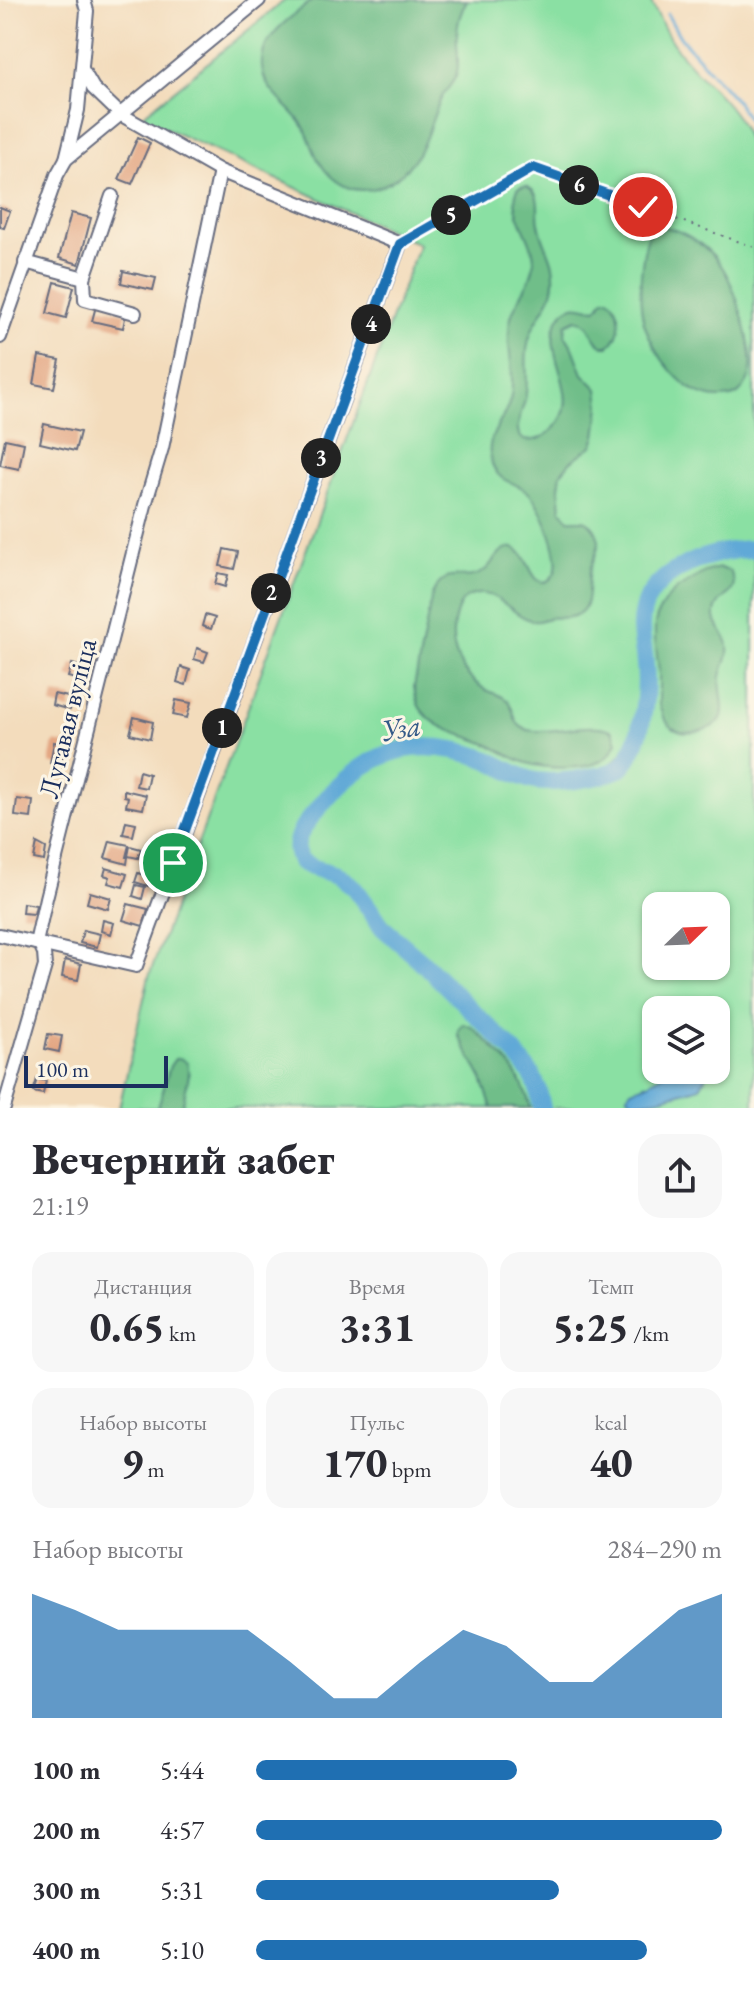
<!DOCTYPE html>
<html lang="ru">
<meta charset="utf-8">
<style>
body{margin:0;font-family:"EB Garamond",serif;background:#f7f7f7;color:#2b2b33;height:100vh;display:flex;flex-direction:column;font-size:30px;white-space:nowrap}
*{box-sizing:border-box;margin:0}
p{font-size:26px;color:#7c7c81}
.icon{flex:none;width:44px;height:44px;fill:none;stroke:currentColor;stroke-width:2;stroke-linecap:round;stroke-linejoin:round}
.map{position:relative;height:1108px;overflow:hidden}
.panel{display:flex;flex-direction:column;background:#fff;flex:1}
.panel>*{flex:none}
.needle{width:52px;rotate:67deg}
.controls{position:absolute;left:642px;top:892px;display:grid;gap:16px}
.controls a{display:grid;place-items:center;width:88px;height:88px;border-radius:16px;background:#fff;box-shadow:0 2px 6px #0004;font-size:40px}
.scale{position:absolute;left:24px;bottom:20px;width:144px;box-sizing:border-box;padding-left:8px;border:4px solid #1b2f5e;border-top:0;font-size:22px;line-height:28px;white-space:nowrap;color:#1b2f5e;-webkit-text-stroke:6px #fcf5e5;paint-order:stroke}
.pin{position:absolute;display:grid;place-items:center;width:68px;height:68px;color:#fff;margin:-34px;border:4px solid #fff;border-radius:50%;box-shadow:0 2px 8px #0007}
.km{position:absolute;width:40px;height:40px;margin:-20px;border-radius:50%;background:#222;color:#fff;font-size:22px;line-height:40px;text-align:center}
.round{display:grid;place-items:center;flex:none;width:84px;height:84px;border-radius:24px;background:#f7f7f7}
.headline{display:flex;align-items:center;justify-content:space-between;height:136px;padding:0 32px}
h1{font-size:44px;font-weight:800;line-height:60px}
.figures{display:grid;grid-template-columns:repeat(3,1fr);gap:12px;height:136px;padding:8px 32px}
.figures div{display:grid;align-content:center;border-radius:20px;background:#f7f7f7;text-align:center}
.figures b{font-size:40px;font-weight:800}
.figures small{font-size:22px;font-weight:400}
.figures p{font-size:22px}
.chart{height:224px;padding:16px 32px}
.chart p{display:flex;justify-content:space-between}
.chart svg{width:100%;height:144px;margin-top:8px;fill:#1f6fb2;opacity:.7}
ul{padding:0 32px;list-style:none;font-size:26px}
li{display:grid;grid-template-columns:128px 96px 1fr;align-items:center;height:60px}
li i{height:20px;border-radius:10px;background:#1f6fb2}
.map>svg:first-child{display:block}
.green{fill:#8ae0a3;stroke:#528880;stroke-width:2;fill-rule:evenodd}
.forest{fill:#6fbe89;stroke:#457674;stroke-width:2}
.water{fill:#60a9d7;stroke:#3e6c9a;stroke-width:2}
.lines{fill:none;stroke-linecap:round;stroke-linejoin:round}
.stream{stroke:#60a9d7;stroke-width:3}
.river{stroke:#60a9d7;stroke-width:18}
.building{fill:#e3a682}
.minor-casing{stroke:#676c7f;stroke-width:16}
.path{stroke:#676c7f;stroke-width:2;stroke-dasharray:2 6;stroke-linecap:butt}
.minor{stroke:#fff;stroke-width:12}
.route-casing{stroke:#fff;stroke-width:16}
.route{stroke:#1f6fb2;stroke-width:10}
.labels{text-anchor:middle;stroke-width:6;stroke-linejoin:round;paint-order:stroke}
.street-label{font-size:28px;fill:#1b2f5e;stroke:#fcf5e5}
.water-label{font-size:30px;font-style:italic;fill:#335a88;stroke:#fcf5e5}
</style>
<div class="map">
<svg width="754" height="1108" viewBox="0 0 754 1108">
<rect width="100%" height="100%" fill="#fcf5e5"/>
<filter id="ink" filterUnits="userSpaceOnUse"><feTurbulence type="fractalNoise" baseFrequency=".0125" numOctaves="2"/><feDisplacementMap in="SourceGraphic" scale="16" xChannelSelector="R" yChannelSelector="G"/><feConvolveMatrix kernelMatrix="1 2 1 2 8 2 1 2 1" color-interpolation-filters="sRGB"/></filter>
<filter id="wash" filterUnits="userSpaceOnUse"><feTurbulence type="fractalNoise" baseFrequency=".006" numOctaves="4" result="noise"/><feDisplacementMap in="SourceGraphic" scale="32" xChannelSelector="R" yChannelSelector="G"/><feGaussianBlur stdDeviation="1.8" result="paint"/><feColorMatrix in="noise" values="0 0 0 0 0 0 0 0 0 0 0 0 0 0 0 0 0 1.4 0 .05"/><feComposite in="paint" operator="in"/></filter>
<g filter="url(#wash)">
<rect width="100%" height="100%" fill="#f3dcbc"/>
<!-- green -->
<g class="green">
<path d="M 285,0 L 650,0 C 659,16 665,34 677,49 C 709,91 746,107 754,165 L 754,543 C 726,541 703,547 680,564 C 662,577 644,591 637,613 C 632,632 638,649 640,668 C 642,700 637,756 601,769 C 581,776 550,781 529,775 C 512,769 497,758 480,752 C 418,733 376,739 330,787 C 318,799 304,814 296,829 C 271,875 321,870 344,886 L 379,930 L 432,978 L 521,1069 L 532,1090 L 537,1108 L 119,1108 L 149,976 L 419,244 L 141,117 Z"/>
<path d="M 744,556 L 754,556 L 754,1108 L 550,1108 C 543,1082 533,1062 515,1042 L 423,954 L 397,932 L 348,874 L 310,860 L 303,849 L 305,837 L 315,821 L 343,790 L 368,769 L 389,759 L 418,754 L 460,757 L 488,767 L 514,779 L 540,786 L 562,786 L 610,778 C 620,773 628,768 634,759 C 649,738 653,695 651,669 C 650,653 645,636 648,620 C 655,578 707,558 744,556 ZM 656,906 L 716,906 L 716,966 L 656,966 ZM 656,1010 L 716,1010 L 716,1070 L 656,1070 Z"/>
</g>
<!-- forest -->
<g class="forest">
<path d="M 313,0 L 467,0 C 461,11 457,23 457,35 C 456,47 460,59 457,72 C 455,82 447,88 442,97 C 432,115 429,136 418,154 C 394,192 348,207 320,163 C 312,151 310,136 302,124 C 287,102 259,90 262,59 C 265,33 294,15 313,0 Z"/>
<path d="M 526,186 C 543,194 536,208 539,223 C 542,245 556,257 554,282 C 553,301 537,316 531,333 C 522,355 530,377 525,400 C 523,409 517,420 518,430 C 519,436 520,436 524,440 C 535,442 543,438 552,430 C 589,396 537,354 559,318 C 562,312 566,308 573,306 C 581,304 589,309 597,309 L 604,299 L 609,298 C 623,310 623,334 609,346 L 604,346 L 599,343 L 588,326 L 582,321 L 576,319 L 566,324 L 565,335 L 573,348 L 583,374 L 598,389 L 600,406 L 596,437 L 592,446 L 570,462 L 561,473 L 559,487 L 561,509 L 569,520 C 577,521 585,517 591,525 C 595,529 598,536 599,541 C 599,551 592,561 590,571 C 587,582 590,597 585,607 C 582,612 576,616 570,617 C 562,619 554,616 546,619 C 539,620 541,622 534,621 C 511,617 495,583 468,597 C 459,602 456,614 454,623 C 449,651 462,676 486,690 C 493,693 503,696 508,701 C 516,711 512,726 528,730 C 552,735 594,720 613,731 L 617,742 C 613,750 609,757 601,761 C 584,770 545,769 527,763 C 513,759 501,750 487,744 C 467,735 442,732 426,715 C 417,707 416,698 414,687 L 432,594 C 449,563 462,586 484,571 C 494,564 501,542 516,549 C 529,555 532,588 547,581 C 550,580 554,575 555,572 C 562,556 541,505 529,493 C 515,480 500,485 492,464 C 482,435 507,421 511,396 C 516,370 504,343 511,317 C 517,297 533,282 534,261 C 534,236 505,208 519,187 Z"/>
<path d="M 661,226 C 685,230 712,249 724,270 C 736,290 754,348 751,370 C 750,379 746,386 740,392 C 734,398 726,398 718,398 C 684,397 653,353 644,323 C 637,298 641,257 649,232 L 653,228 Z"/>
<path d="M 719,568 L 730,571 C 743,598 718,592 715,612 C 713,627 727,633 728,646 C 730,657 723,666 721,676 C 717,701 738,721 700,731 C 692,733 683,734 676,730 C 666,725 662,714 659,705 L 659,672 L 655,639 L 655,624 L 658,613 L 666,600 L 677,589 L 705,572 Z"/>
<path d="M 463,1024 L 472,1027 C 501,1055 519,1067 531,1108 L 492,1108 L 482,1079 L 458,1035 L 458,1030 Z"/>
<polygon points="180,1058 187,1063 189,1075 182,1108 158,1108 170,1066 175,1059"/>
</g>
<!-- water -->
<polygon class="water" points="671,1070 705,1070 706,1077 700,1087 694,1089 658,1099 636,1102 628,1097 628,1094 631,1090 648,1083"/>
<g class="lines">
<!-- stream -->
<polyline class="stream" points="667,14 680,37 737,102 754,129"/>
<!-- river -->
<path class="river" d="M 542,1108 L 538,1089 L 532,1075 L 514,1052 L 419,959 L 383,928 L 354,887 L 337,875 L 311,867 L 300,861 C 290,842 303,827 315,812 C 364,752 411,732 486,759 C 503,766 518,778 536,781 C 557,784 582,779 603,775 C 608,773 615,771 620,768 C 642,750 648,691 645,664 C 644,645 638,629 643,610 C 655,568 716,549 754,549"/>
</g>
<g id="blocks">
<!-- building -->
<g class="building">
<polygon points="138,137 150,143 132,184 119,179"/>
<polygon points="0,207 10,211 4,228 0,227"/>
<polygon points="71,213 91,218 79,264 59,258"/>
<polygon points="123,271 156,278 153,290 121,283"/>
<polygon points="55,282 74,287 66,318 47,313"/>
<polygon points="96,306 126,313 123,328 92,321"/>
<polygon points="39,356 60,360 54,388 34,384"/>
<polygon points="44,424 80,432 75,451 40,443"/>
<polygon points="5,439 24,443 19,469 0,465"/>
<polygon points="224,549 238,552 234,569 220,566"/>
<polygon points="218,573 228,575 225,587 215,584"/>
<polygon points="205,615 215,618 211,629 202,626"/>
<polygon points="197,648 208,652 204,662 194,659"/>
<polygon points="72,664 82,667 80,680 68,677"/>
<polygon points="181,667 190,670 186,685 177,682"/>
<polygon points="54,694 73,698 70,710 52,705"/>
<polygon points="176,700 191,703 187,718 173,715"/>
<polygon points="134,717 153,722 150,739 130,734"/>
<polygon points="54,742 65,744 61,766 50,763"/>
<polygon points="139,771 149,774 146,788 136,786"/>
<polygon points="124,790 146,795 143,809 126,806 128,797 124,796"/>
<polygon points="17,799 33,801 31,818 15,816"/>
<polygon points="126,821 136,823 133,836 123,834"/>
<polygon points="110,841 129,845 126,857 128,857 127,864 105,858"/>
<polygon points="37,843 46,848 44,861 34,859"/>
<polygon points="130,846 141,849 138,858 128,856"/>
<polygon points="106,868 127,874 123,887 108,883 110,877 104,875"/>
<polygon points="138,873 150,877 148,886 135,882"/>
<polygon points="136,885 145,887 142,899 133,896"/>
<polygon points="90,892 111,898 108,909 87,903"/>
<polygon points="23,903 36,905 34,914 22,913"/>
<polygon points="128,904 148,909 143,926 123,920"/>
<polygon points="103,920 114,923 111,934 101,931"/>
<polygon points="83,930 100,934 97,947 80,943"/>
<polygon points="65,960 81,964 78,980 62,977"/>
<polygon points="48,1034 62,1036 59,1052 45,1049"/>
<polygon points="37,1079 46,1081 43,1094 33,1092"/>
</g>
</g>
</g>
<g filter="url(#ink)">
<use href="#blocks" fill-opacity="0" stroke="#676c7f" stroke-width="2"/>
<g class="lines">
<defs>
<g id="minor">
<polyline points="66,159 78,110 87,11 84,0"/>
<polyline points="25,262 84,278 85,299 135,313"/>
<polyline points="84,278 112,196"/>
<polyline points="0,337 57,175 66,159 259,0"/>
<polyline points="0,935 136,966 400,244 220,171 120,114 93,88 82,69"/>
<polyline points="36,943 46,898 145,505 162,448 220,171"/>
<polyline points="4,1108 45,966 44,953 40,944"/>
</g>
</defs>
<!-- minor casing -->
<use href="#minor" class="minor-casing"/>
<!-- path -->
<polyline class="path" points="408,239 533,168 754,247"/>
<!-- minor -->
<use href="#minor" class="minor"/>
</g>
</g>
<g class="lines" filter="url(#ink)">
<defs>
<polyline id="route" points="173,863 400,244 533,168 643,207"/>
</defs>
<!-- route casing -->
<use href="#route" class="route-casing"/>
<!-- route -->
<use href="#route" class="route"/>
</g>
<g class="labels">
<!-- street labels -->
<g class="street-label">
<text transform="translate(67 718) rotate(-76)" y="10">Лугавая вуліца</text>
</g>
<!-- water labels -->
<g class="water-label">
<text transform="translate(401 728) rotate(-9)" y="10">Уза</text>
</g>
</g>
</svg>
<div class="controls">
<a><svg class="needle" viewBox="-14 -14 28 28"><path d="M0-13l5 13h-10z" fill="#e53935"/><path d="M0 13l5-13h-10z" fill="#7c7c81"/></svg></a>
<a><svg class="icon" aria-label="layers" viewBox="0 0 24 24"><path d="M12 4l9 5-9 5-9-5zM3 14l9 5 9-5"/></svg></a>
</div>
<div class="scale">100 m</div>
<div class="pin" style="left:173px;top:863px;background:#1e9e55"><svg class="icon" aria-label="arrive" viewBox="0 0 24 24"><path d="M6 21V4h12l-3 4 3 4H6"/></svg></div>
<div class="pin" style="left:643px;top:207px;background:#d93025"><svg class="icon" aria-label="check" viewBox="0 0 24 24"><path d="M5 12l5 5 9-10"/></svg></div>
<b class="km" style="left:222px;top:728px">1</b>
<b class="km" style="left:271px;top:593px">2</b>
<b class="km" style="left:321px;top:458px">3</b>
<b class="km" style="left:371px;top:324px">4</b>
<b class="km" style="left:451px;top:215px">5</b>
<b class="km" style="left:579px;top:185px">6</b>
</div>
<section class="panel">
<div class="headline"><div><h1>Вечерний забег</h1><p>21:19</p></div><a class="round"><svg class="icon" aria-label="share" viewBox="0 0 24 24"><path d="M12 15V3M7 8l5-5 5 5M5 13v7h14v-7"/></svg></a></div>
<div class="figures">
<div><p>Дистанция</p><b>0.65<small> km</small></b></div>
<div><p>Время</p><b>3:31</b></div>
<div><p>Темп</p><b>5:25<small> /km</small></b></div>
</div>
<div class="figures">
<div><p>Набор высоты</p><b>9<small> m</small></b></div>
<div><p>Пульс</p><b>170<small> bpm</small></b></div>
<div><p>kcal</p><b>40</b></div>
</div>
<div class="chart"><p><span>Набор высоты</span>284–290 m</p>
<svg viewBox="0 0 160 44" preserveAspectRatio="none"><path d="M0 44V6L10 11L20 17L30 17L40 17L50 17L60 27L70 38L80 38L90 27L100 17L110 22L120 33L130 33L140 22L150 11L160 6V44z"/></svg>
</div>
<ul>
<li><b>100 m</b>5:44<i style="width:56%"></i></li>
<li><b>200 m</b>4:57<i style="width:100%"></i></li>
<li><b>300 m</b>5:31<i style="width:65%"></i></li>
<li><b>400 m</b>5:10<i style="width:84%"></i></li>
</ul>
</section>
